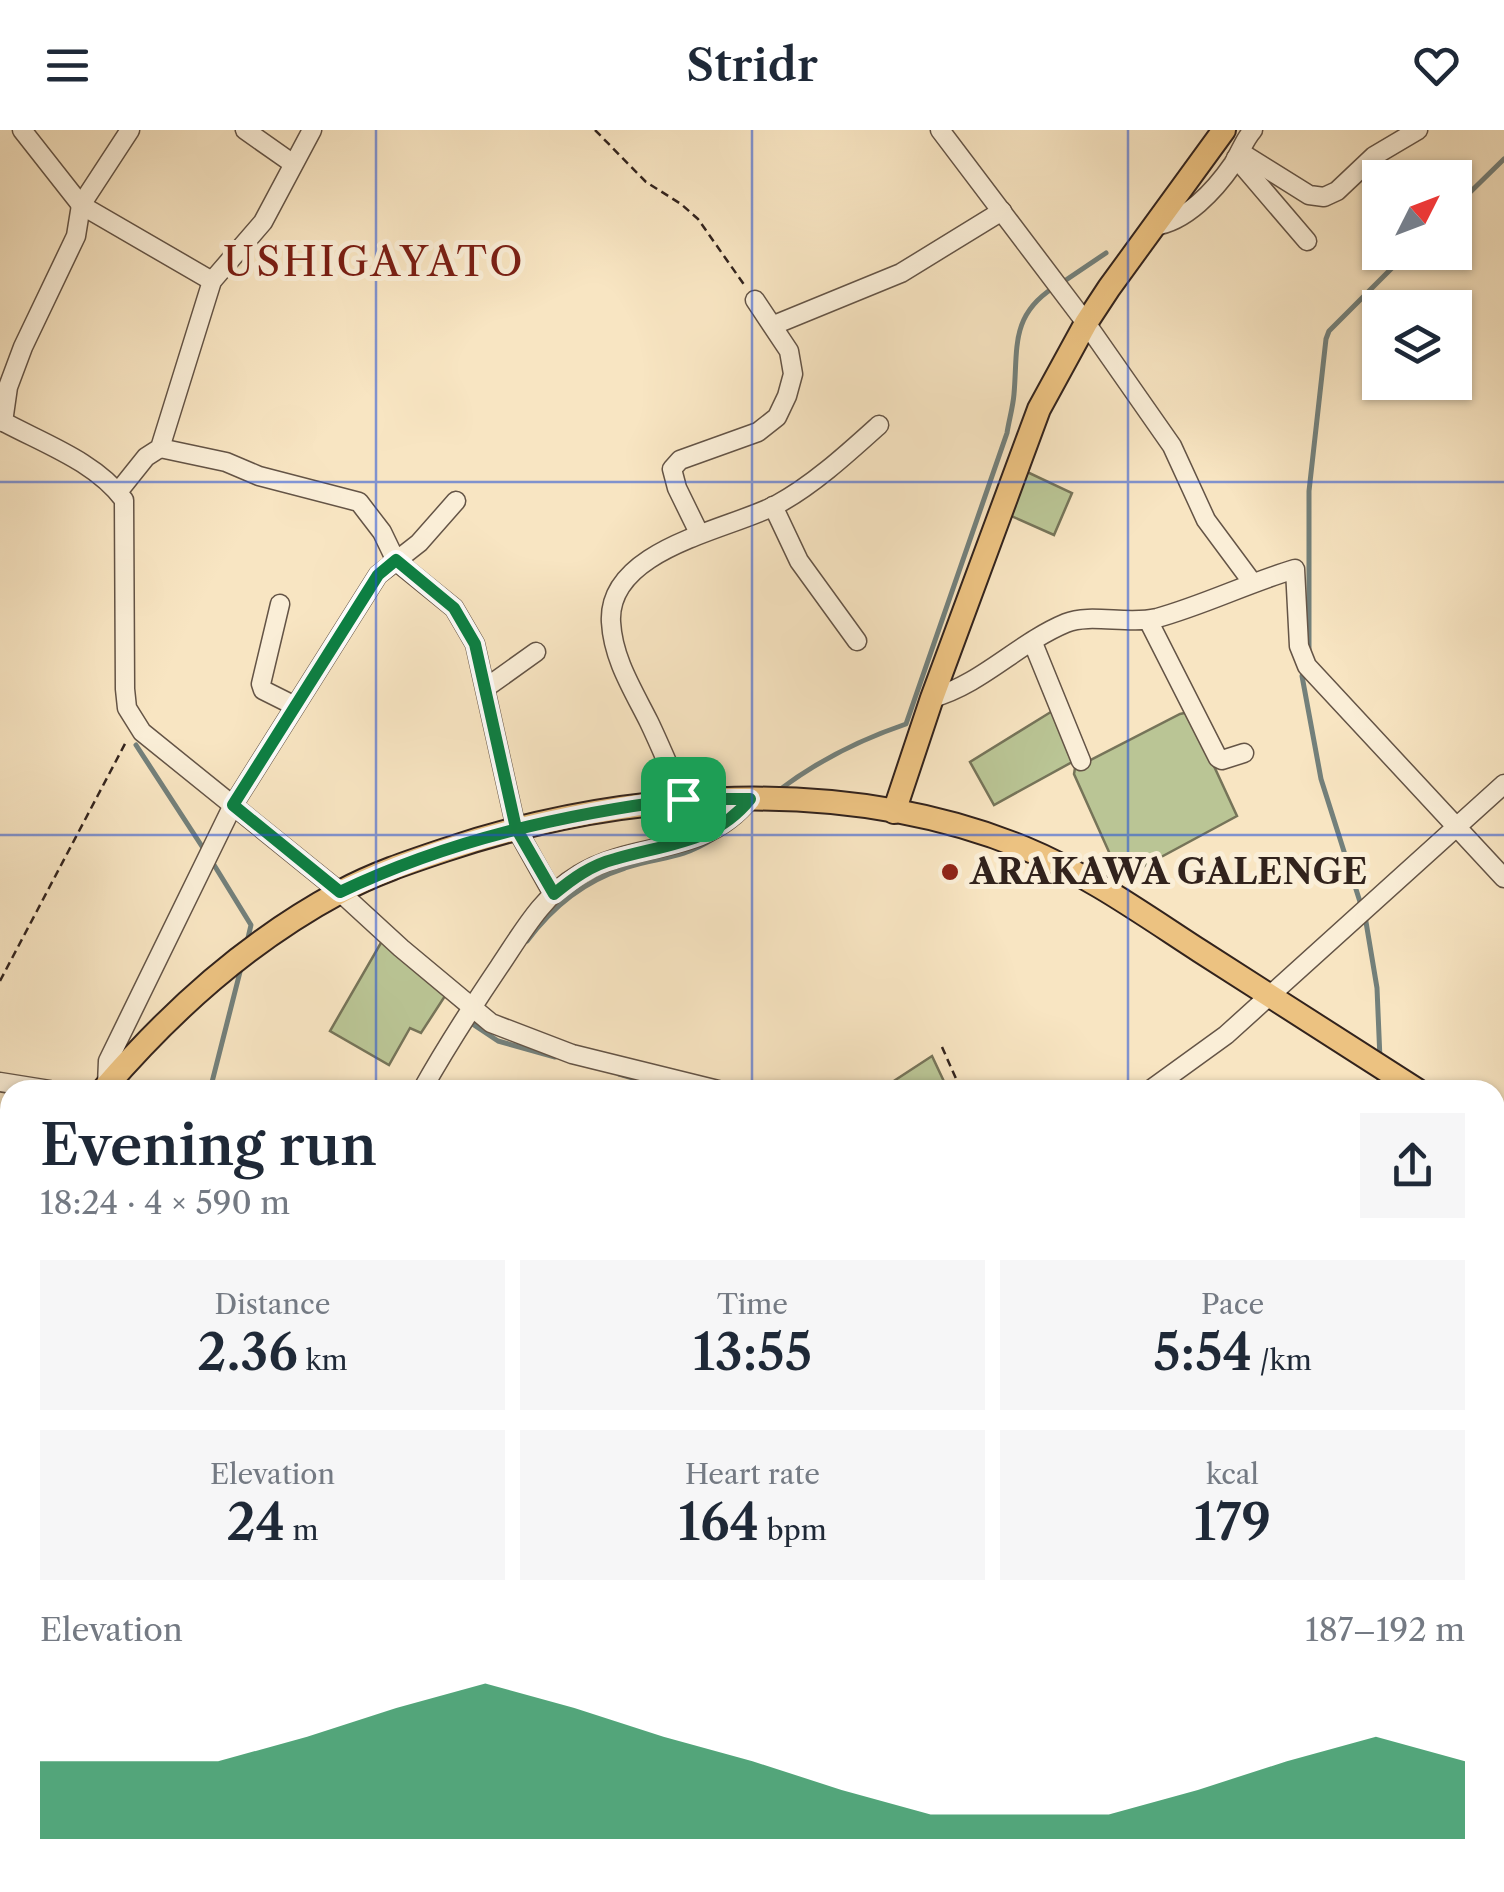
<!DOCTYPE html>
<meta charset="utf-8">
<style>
body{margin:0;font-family:"Libre Caslon Text",serif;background:#f6f6f7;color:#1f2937;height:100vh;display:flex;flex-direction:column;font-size:38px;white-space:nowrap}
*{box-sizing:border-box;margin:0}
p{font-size:32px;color:#747a83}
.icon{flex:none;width:55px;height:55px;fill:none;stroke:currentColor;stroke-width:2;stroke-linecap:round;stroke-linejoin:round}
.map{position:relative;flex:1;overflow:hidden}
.panel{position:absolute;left:0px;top:950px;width:1505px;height:812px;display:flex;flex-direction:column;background:#fff;border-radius:30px 30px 0 0;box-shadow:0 2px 8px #0004}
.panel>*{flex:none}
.needle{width:65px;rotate:48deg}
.tools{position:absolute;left:1362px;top:30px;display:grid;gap:20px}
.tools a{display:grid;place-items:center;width:110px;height:110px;border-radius:0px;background:#fff;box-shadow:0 2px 8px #0004;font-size:50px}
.pin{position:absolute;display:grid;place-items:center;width:85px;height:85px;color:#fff;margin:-42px;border-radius:20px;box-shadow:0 5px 15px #0006}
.round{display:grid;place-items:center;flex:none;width:105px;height:105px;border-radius:0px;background:#f6f6f7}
.summary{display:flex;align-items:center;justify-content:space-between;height:170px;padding:0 40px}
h1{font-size:55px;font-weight:600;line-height:75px}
.metrics{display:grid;grid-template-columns:repeat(3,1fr);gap:15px;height:170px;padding:10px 40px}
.metrics div{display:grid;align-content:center;border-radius:0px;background:#f6f6f7;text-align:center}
.metrics b{font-size:50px;font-weight:600}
.metrics small{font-size:28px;font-weight:400}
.metrics p{font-size:28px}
.chart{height:280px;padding:20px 40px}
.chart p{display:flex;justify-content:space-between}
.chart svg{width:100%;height:180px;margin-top:10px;fill:#0b8043;opacity:.7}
header{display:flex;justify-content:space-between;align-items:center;height:130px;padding:0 40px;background:#fff;font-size:45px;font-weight:600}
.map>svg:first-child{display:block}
.green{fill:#bac595;stroke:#767459;stroke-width:2.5}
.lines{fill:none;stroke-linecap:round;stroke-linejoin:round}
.stream{stroke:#73807b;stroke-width:5}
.minor-casing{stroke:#645446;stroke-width:21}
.major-casing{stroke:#32231d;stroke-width:26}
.path{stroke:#32231d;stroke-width:2.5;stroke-dasharray:8 5;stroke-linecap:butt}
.minor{stroke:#faeed7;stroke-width:18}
.major{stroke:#ecc281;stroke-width:22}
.route-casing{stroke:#fff;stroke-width:20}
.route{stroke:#0b8043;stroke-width:12}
.grid{fill:none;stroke:#1d4ed8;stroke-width:2.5;stroke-opacity:0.55}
.poi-dot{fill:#8f2418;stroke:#faeed7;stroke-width:4}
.labels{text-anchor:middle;stroke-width:10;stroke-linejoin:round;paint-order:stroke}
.poi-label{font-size:35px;font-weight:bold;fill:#32231d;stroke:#faeed7;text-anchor:start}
.quarter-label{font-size:40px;letter-spacing:2.5px;fill:#7a1f14;stroke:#faeed7}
</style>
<header><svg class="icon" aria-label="menu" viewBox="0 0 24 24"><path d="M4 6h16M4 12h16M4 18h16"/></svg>Stridr<svg class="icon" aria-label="heart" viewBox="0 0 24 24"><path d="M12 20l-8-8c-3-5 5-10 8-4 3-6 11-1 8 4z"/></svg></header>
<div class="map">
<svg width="1504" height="1762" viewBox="0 0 1504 1762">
<rect width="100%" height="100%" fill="#f8e5c2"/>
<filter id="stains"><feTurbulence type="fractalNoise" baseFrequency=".002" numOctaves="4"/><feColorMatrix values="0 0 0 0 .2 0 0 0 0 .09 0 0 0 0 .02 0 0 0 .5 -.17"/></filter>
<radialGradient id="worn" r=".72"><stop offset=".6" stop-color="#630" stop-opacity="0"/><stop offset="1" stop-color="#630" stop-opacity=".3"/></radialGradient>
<!-- green -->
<g class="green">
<polygon points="1025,341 1072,363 1054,405 1009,385"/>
<polygon points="1054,580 1074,631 994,675 970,632"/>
<polygon points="1189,582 1237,686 1124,747 1118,742 1074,644 1075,638 1180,584"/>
<polygon points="382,811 445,866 421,903 410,898 389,935 330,901"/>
<polygon points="932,926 948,960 880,960"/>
<polygon points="10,1161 10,1273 0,1283 0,1164"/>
</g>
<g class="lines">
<!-- stream -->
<g class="stream">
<polyline points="1455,77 1504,29"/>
<polyline points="1063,152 1106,123"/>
<polyline points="1309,525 1309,361 1326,209 1329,201 1408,122"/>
<polyline points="1304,540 1302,546 1321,649 1361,775"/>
<polyline points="136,615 205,721"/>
<path d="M 778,661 C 817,631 859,610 906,594 L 1007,303 C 1009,290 1013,277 1014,264 C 1018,219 1010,186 1053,158"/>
<polyline points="211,730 251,795 247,812"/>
<polyline points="1365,786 1377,858 1380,929"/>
<path d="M 527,811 C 552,777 584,751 625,738 C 660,726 678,731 713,709"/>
<polyline points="473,891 471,893 498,911 555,927"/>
<polyline points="619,944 674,960"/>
<polyline points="210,960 241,838"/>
<polyline points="1379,960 1379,945"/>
<polyline points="1495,1559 1504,1568"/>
<polyline points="1215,1752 1227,1762"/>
<polyline points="585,1762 588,1752"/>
</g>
<defs>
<g id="minor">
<polyline points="22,0 81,75 212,151"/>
<polyline points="245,0 292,33"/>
<polyline points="940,0 1086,193 1172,316 1206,390 1252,452"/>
<polyline points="1240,22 1309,65 1324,67 1337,61 1374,26 1418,0"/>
<polyline points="1236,28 1307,111"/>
<path d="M 1154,96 C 1186,92 1215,60 1233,34 C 1240,23 1244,10 1253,0"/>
<polyline points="774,195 901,143 1002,81"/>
<path d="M 0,290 C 42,313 95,331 124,370 L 125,559 L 127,578 L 142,602 L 340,762 L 401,818 L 491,893 L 572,924 L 718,960"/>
<polyline points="3,292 8,257 23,217 76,106 81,75 130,0"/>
<polyline points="160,318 226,332 259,346 359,372 382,402 396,431 419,413 456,371"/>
<polyline points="118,362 146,327 160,318 212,151 263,92 312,0"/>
<polyline points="773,376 799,431 857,511"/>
<polyline points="699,403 677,358 672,339 680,330 758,302 777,287 787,266 793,244 789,221 755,170"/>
<polyline points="280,474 261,554 263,560 293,575"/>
<polyline points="1148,490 1218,628 1222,630 1244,623"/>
<polyline points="1033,513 1081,631"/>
<polyline points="487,557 536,522"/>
<path d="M 932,568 C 982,554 1018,513 1066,493 C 1090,483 1128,495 1157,488 C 1204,475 1248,453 1295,439 L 1299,516 L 1307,536 L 1504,748"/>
<path d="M 683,669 C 672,644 661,617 649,592 C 633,560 613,529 611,492 C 607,419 728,400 776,375 C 812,356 848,323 879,295"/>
<polyline points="0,952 50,960"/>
<polyline points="107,955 108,931 233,675 378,445 396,431 454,478 475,514 516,698 553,764"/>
<path d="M 422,960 C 446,917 472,877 499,837 C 522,803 542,766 578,745 C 636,709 703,728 750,669"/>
<polyline points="1150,960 1226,905 1504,654"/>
<polyline points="1495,1278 1504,1269"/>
<polyline points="1495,1354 1504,1346"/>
<polyline points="0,1450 10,1437"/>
<polyline points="1495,1538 1504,1547"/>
<polyline points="0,1616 10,1624"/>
<polyline points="0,1722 10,1709"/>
<polyline points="198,1752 214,1762"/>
<polyline points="311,1752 313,1762"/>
<polyline points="443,1759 444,1762"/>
<polyline points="325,1762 333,1752"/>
<polyline points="573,1762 576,1752"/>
</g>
<g id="major">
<polyline points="894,682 932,568 1039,279 1086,193 1109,158 1224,0"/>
<path d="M 103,960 C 171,881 247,812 340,762 C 373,744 409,732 445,720 C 626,659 844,645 1024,718 C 1087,744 1143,784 1200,821 C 1272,867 1344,914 1417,960"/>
<polyline points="1495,1010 1504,1016"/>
<polyline points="0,1083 10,1070"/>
</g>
</defs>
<!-- minor casing -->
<use href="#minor" class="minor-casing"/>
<!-- major casing -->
<use href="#major" class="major-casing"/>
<!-- path -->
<g class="path">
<polyline points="595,0 646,52 681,74 698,89 745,156"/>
<polyline points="0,851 127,610"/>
<polyline points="942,917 961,960"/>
<polyline points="641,1752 648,1762"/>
</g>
<!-- minor -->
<use href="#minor" class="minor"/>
<!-- major -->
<use href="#major" class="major"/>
</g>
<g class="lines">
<defs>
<path id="route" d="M 683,669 C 564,684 449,710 340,762 L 233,675 L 378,445 L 396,430 L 454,478 L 475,514 L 516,698 L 554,764 C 572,749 591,735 615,729 C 665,714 715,713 750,669 L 683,669"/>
</defs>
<!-- route casing -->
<use href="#route" class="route-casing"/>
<!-- route -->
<use href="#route" class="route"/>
</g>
<!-- grid -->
<path class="grid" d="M 376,0 L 376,960M 752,0 L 752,960M 1128,0 L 1128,960M 0,352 L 1504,352M 0,705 L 1504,705M 0,1057 L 10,1057M 1495,1057 L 1504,1057M 0,1410 L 10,1410M 1495,1410 L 1504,1410M 376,1752 L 376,1762M 752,1752 L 752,1762M 1128,1752 L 1128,1762"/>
<!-- markers -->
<circle class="poi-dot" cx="950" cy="742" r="10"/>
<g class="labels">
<!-- poi labels -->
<g class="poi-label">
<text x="970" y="754">ARAKAWA GALENGE</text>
</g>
<!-- quarter labels -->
<g class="quarter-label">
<text x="374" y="146">USHIGAYATO</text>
</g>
</g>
<rect width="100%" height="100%" filter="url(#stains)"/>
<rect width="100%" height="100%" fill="url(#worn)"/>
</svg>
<div class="tools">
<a><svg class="needle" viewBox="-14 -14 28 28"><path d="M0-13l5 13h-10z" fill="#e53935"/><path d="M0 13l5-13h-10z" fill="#747a83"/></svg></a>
<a><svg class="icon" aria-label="layers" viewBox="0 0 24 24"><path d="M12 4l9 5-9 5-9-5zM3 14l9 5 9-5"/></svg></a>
</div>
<div class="pin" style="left:683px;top:669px;background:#1e9e55"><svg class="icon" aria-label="arrive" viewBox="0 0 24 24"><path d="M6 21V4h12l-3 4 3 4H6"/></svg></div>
<section class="panel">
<div class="summary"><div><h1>Evening run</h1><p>18:24 · 4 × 590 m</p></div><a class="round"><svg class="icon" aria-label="share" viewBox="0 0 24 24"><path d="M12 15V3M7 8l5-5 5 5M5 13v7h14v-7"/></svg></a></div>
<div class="metrics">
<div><p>Distance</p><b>2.36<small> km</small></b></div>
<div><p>Time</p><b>13:55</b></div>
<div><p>Pace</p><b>5:54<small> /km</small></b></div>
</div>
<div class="metrics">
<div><p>Elevation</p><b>24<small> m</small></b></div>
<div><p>Heart rate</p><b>164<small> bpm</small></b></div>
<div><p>kcal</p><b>179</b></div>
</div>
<div class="chart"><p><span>Elevation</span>187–192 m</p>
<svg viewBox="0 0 160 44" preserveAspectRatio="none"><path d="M0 44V25L10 25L20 25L30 19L40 12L50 6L60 12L70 19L80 25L90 32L100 38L110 38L120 38L130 32L140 25L150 19L160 25V44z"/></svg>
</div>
</section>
</div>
